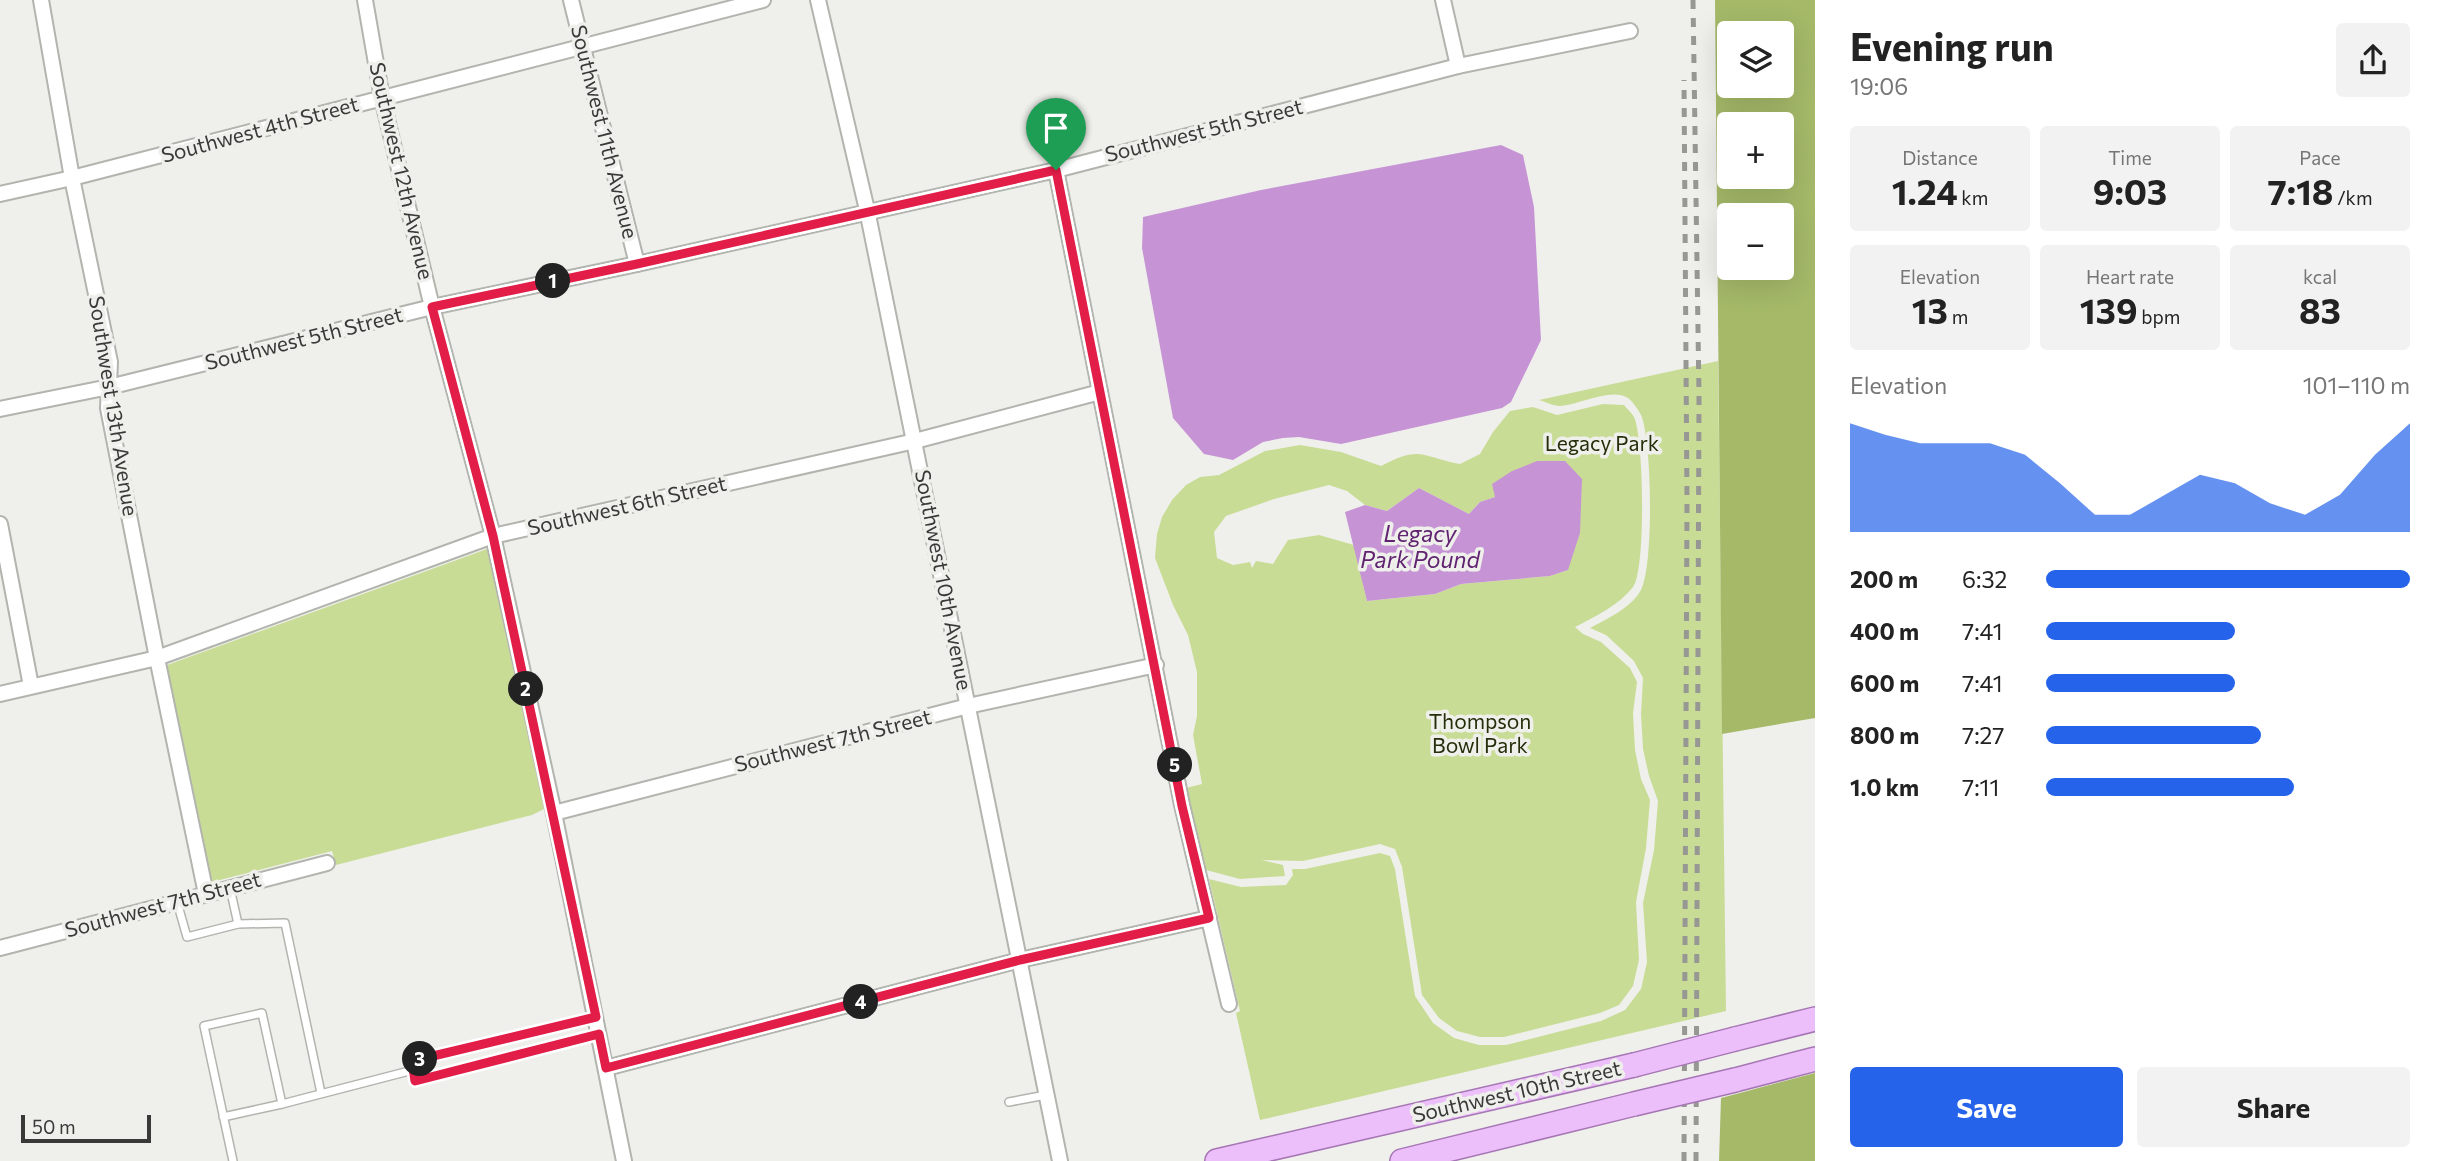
<!DOCTYPE html>
<meta charset="utf-8">
<style>
body{margin:0;font-family:Commissioner,sans-serif;background:#f2f2f2;color:#222;height:100vh;display:flex;flex-direction:column;font-size:26px;white-space:nowrap}
*{box-sizing:border-box;margin:0}
p{font-size:23px;color:#767676}
.icon{flex:none;width:38px;height:38px;fill:none;stroke:currentColor;stroke-width:2;stroke-linecap:round;stroke-linejoin:round}
.map{position:relative;flex:1;overflow:hidden}
.drawer{display:flex;flex-direction:column;background:#fff;width:630px}
.drawer>*{flex:none}
.buttons{position:absolute;left:1717px;top:21px;display:grid;gap:14px}
.buttons a{display:grid;place-items:center;width:77px;height:77px;border-radius:7px;background:#fff;box-shadow:0 7px 28px #0002;font-size:35px}
.scale{position:absolute;left:21px;bottom:18px;width:130px;box-sizing:border-box;padding-left:7px;border:4px solid #393a38;border-top:0;font-size:19px;line-height:24px;white-space:nowrap;color:#393a38;-webkit-text-stroke:5px #eff0eb;paint-order:stroke}
.pin{position:absolute;display:grid;place-items:center;width:60px;height:60px;color:#fff;margin:-72px -30px;border-radius:50% 50% 50% 0;rotate:-45deg;box-shadow:0 0 7px #0007}
.pin .icon{rotate:45deg}
.km{position:absolute;width:35px;height:35px;margin:-18px;border-radius:50%;background:#222;color:#fff;font-size:19px;line-height:35px;text-align:center}
.round{display:grid;place-items:center;flex:none;width:74px;height:74px;border-radius:7px;background:#f2f2f2}
.head{display:flex;align-items:center;justify-content:space-between;height:119px;padding:0 35px}
h1{font-size:38px;font-weight:700;line-height:52px}
.metrics{display:grid;grid-template-columns:repeat(3,1fr);gap:10px;height:119px;padding:7px 35px}
.metrics div{display:grid;align-content:center;border-radius:7px;background:#f2f2f2;text-align:center}
.metrics b{font-size:35px;font-weight:700}
.metrics small{font-size:19px;font-weight:400}
.metrics p{font-size:19px}
.chart{height:196px;padding:14px 35px}
.chart p{display:flex;justify-content:space-between}
.chart svg{width:100%;height:126px;margin-top:7px;fill:#2563eb;opacity:.7}
.cta{display:flex;gap:14px;margin-top:auto;padding:14px 35px}
.cta a{flex:1;height:80px;border-radius:7px;background:#2563eb;color:#fff;font-size:28px;font-weight:700;line-height:80px;text-align:center}
.cta a+a{background:#f2f2f2;color:#222}
ul{padding:0 35px;list-style:none;font-size:23px}
li{display:grid;grid-template-columns:112px 84px 1fr;align-items:center;height:52px}
li i{height:18px;border-radius:9px;background:#2563eb}
main{display:flex;flex:1;min-height:0}
.map>svg:first-child{display:block}
.green{fill:#c9dc96;fill-rule:evenodd}
.forest{fill:#a5b969;fill-rule:evenodd}
.water{fill:#c694d5}
.lines{fill:none;stroke-linecap:round;stroke-linejoin:round}
.lane-casing{stroke:#b2b4ae;stroke-width:10}
.street-casing{stroke:#b2b4ae;stroke-width:18}
.primary-casing{stroke:#a575b4;stroke-width:26}
.lane{stroke:#fff;stroke-width:7}
.street{stroke:#fff;stroke-width:14}
.primary{stroke:#ecbffa;stroke-width:23}
.rail{stroke:#979894;stroke-width:5;stroke-dasharray:9 9;stroke-linecap:butt}
.primary-bridge-casing{stroke:#a575b4;stroke-width:26;stroke-linecap:butt}
.primary-bridge{stroke:#ecbffa;stroke-width:23}
.route-casing{stroke:#fff;stroke-width:14}
.route{stroke:#e11d48;stroke-width:9}
.labels{text-anchor:middle;stroke-width:7;stroke-linejoin:round;paint-order:stroke}
.street-label{font-size:21px;fill:#393a38;stroke:#eff0eb}
.park-label{font-size:21px;fill:#252d0a;stroke:#eff0eb}
.water-label{font-size:23px;font-style:italic;fill:#612371;stroke:#eff0eb}
</style>
<main>
<div class="map">
<svg width="1815" height="1161" viewBox="0 0 1815 1161">
<rect width="100%" height="100%" fill="#eff0eb"/>
<!-- green -->
<g class="green">
<path d="M 1718,361 L 1726,1011 L 1260,1120 L 1236,1013 L 1240,1011 L 1209,879 L 1241,887 L 1286,885 L 1293,875 L 1292,869 L 1305,869 L 1380,853 L 1390,856 L 1395,869 L 1415,996 L 1433,1023 L 1454,1038 L 1479,1045 L 1506,1045 L 1601,1021 L 1625,1010 L 1641,989 L 1647,962 L 1643,903 L 1654,850 L 1658,801 L 1649,776 L 1643,749 L 1641,714 L 1643,678 L 1634,661 L 1606,635 L 1590,628 C 1607,619 1631,608 1641,590 C 1654,565 1652,440 1641,415 C 1638,409 1632,401 1628,398 C 1611,387 1579,405 1560,406 C 1553,406 1546,402 1539,400 Z"/>
<path d="M 1603,404 L 1624,405 C 1627,409 1632,413 1634,417 C 1644,438 1646,571 1633,587 C 1618,606 1596,616 1575,627 L 1583,634 L 1601,642 L 1630,668 L 1637,682 L 1633,713 L 1635,750 L 1641,779 L 1650,800 L 1646,848 L 1636,902 L 1639,960 L 1633,986 L 1619,1005 L 1600,1013 L 1504,1037 L 1480,1037 L 1457,1031 L 1439,1018 L 1422,995 L 1402,867 L 1395,849 L 1380,844 L 1303,861 L 1262,860 L 1283,865 L 1285,876 L 1240,879 L 1206,870 L 1186,788 L 1202,784 L 1193,735 L 1197,716 L 1197,672 L 1188,635 L 1173,605 L 1155,558 L 1157,534 L 1162,517 L 1172,500 L 1186,485 L 1200,477 L 1219,475 L 1265,451 L 1300,445 L 1341,452 L 1381,466 C 1420,445 1420,456 1460,464 L 1480,454 L 1493,432 L 1510,411 L 1533,407 L 1557,415 ZM 1329,485 L 1347,491 L 1365,505 L 1387,511 L 1419,488 L 1469,514 L 1480,502 L 1495,497 L 1568,570 L 1550,576 L 1461,584 L 1435,594 L 1367,601 L 1354,545 L 1319,535 L 1288,540 L 1273,564 L 1256,561 L 1252,568 L 1250,562 L 1233,565 L 1217,558 L 1214,532 L 1226,516 L 1274,499 Z"/>
<polygon points="487,549 544,809 532,815 336,865 332,851 212,882 167,665"/>
</g>
<!-- forest -->
<g class="forest">
<path d="M 1715,0 L 1815,0 L 1815,718 L 1722,734 ZM 1729,33 L 1782,33 L 1782,86 L 1729,86 ZM 1729,124 L 1782,124 L 1782,177 L 1729,177 ZM 1729,215 L 1782,215 L 1782,268 L 1729,268 Z"/>
<polygon points="1815,1073 1815,1161 1719,1161 1721,1098"/>
</g>
<!-- water -->
<g class="water">
<polygon points="1501,145 1523,155 1534,207 1541,340 1511,402 1502,408 1341,444 1299,437 1283,438 1263,442 1233,460 1204,454 1173,418 1142,248 1143,217 1261,190"/>
<polygon points="1537,461 1565,461 1582,479 1580,533 1568,570 1550,576 1461,584 1435,594 1367,601 1345,512 1365,505 1387,511 1419,488 1469,514 1480,502 1495,497 1492,484 1512,471"/>
</g>
<g class="lines">
<defs>
<g id="lane">
<polyline points="230,888 238,924"/>
<polyline points="177,902 187,937 238,924 285,923 321,1093"/>
<polyline points="595,1017 412,1061 415,1081 599,1034"/>
<polyline points="1009,1102 1046,1095"/>
<polyline points="282,1104 413,1070"/>
<polyline points="223,1117 282,1104 262,1013 204,1026 233,1161"/>
</g>
<g id="street">
<polyline points="41,0 72,178 110,362 108,408 157,658 206,894"/>
<polyline points="365,0 382,98 432,307 493,536 554,813 624,1161"/>
<polyline points="571,0 637,264"/>
<polyline points="818,0 867,210 1060,1161"/>
<polyline points="1443,0 1458,66"/>
<polyline points="1056,170 1182,805 1229,1004"/>
<polyline points="0,194 72,178 763,0"/>
<polyline points="0,409 109,387 432,307 637,264 1056,170 1458,66 1630,31"/>
<polyline points="0,524 31,686"/>
<polyline points="0,694 157,658 493,536 915,441 1100,392"/>
<polyline points="554,813 968,706 1156,665"/>
<polyline points="0,948 327,863"/>
<polyline points="606,1068 1020,960 1209,918"/>
</g>
<g id="primary">
<polyline points="1735,1039 1815,1019"/>
<polyline points="1735,1080 1815,1059"/>
<polyline points="1217,1161 1634,1065"/>
<polyline points="1402,1161 1634,1104"/>
</g>
</defs>
<!-- lane casing -->
<use href="#lane" class="lane-casing"/>
<!-- street casing -->
<use href="#street" class="street-casing"/>
<!-- primary casing -->
<use href="#primary" class="primary-casing"/>
<!-- lane -->
<use href="#lane" class="lane"/>
<!-- street -->
<use href="#street" class="street"/>
<!-- primary -->
<use href="#primary" class="primary"/>
<!-- rail -->
<g class="rail">
<polyline points="1693,0 1699,395 1696,1161"/>
<polyline points="1684,1161 1687,503 1684,80"/>
</g>
<defs>
<g id="primary-bridge">
<polyline points="1634,1065 1735,1039"/>
<polyline points="1634,1104 1735,1080"/>
</g>
</defs>
<!-- primary-bridge casing -->
<use href="#primary-bridge" class="primary-bridge-casing"/>
<!-- primary-bridge -->
<use href="#primary-bridge" class="primary-bridge"/>
</g>
<g class="lines">
<defs>
<polygon id="route" points="1056,170 1182,806 1209,918 1020,960 606,1068 599,1034 415,1081 412,1061 596,1017 493,536 432,307 637,264"/>
</defs>
<!-- route casing -->
<use href="#route" class="route-casing"/>
<!-- route -->
<use href="#route" class="route"/>
</g>
<g class="labels">
<!-- street labels -->
<g class="street-label">
<text transform="translate(260 130) rotate(-15)" y="7">Southwest 4th Street</text>
<text transform="translate(1204 131) rotate(-14)" y="7">Southwest 5th Street</text>
<text transform="translate(604 132) rotate(76)" y="7">Southwest 11th Avenue</text>
<text transform="translate(401 171) rotate(77)" y="7">Southwest 12th Avenue</text>
<text transform="translate(304 339) rotate(-14)" y="7">Southwest 5th Street</text>
<text transform="translate(113 406) rotate(81)" y="7">Southwest 13th Avenue</text>
<text transform="translate(627 506) rotate(-13)" y="7">Southwest 6th Street</text>
<text transform="translate(943 580) rotate(79)" y="7">Southwest 10th Avenue</text>
<text transform="translate(833 741) rotate(-14)" y="7">Southwest 7th Street</text>
<text transform="translate(163 905) rotate(-15)" y="7">Southwest 7th Street</text>
<text transform="translate(1517 1092) rotate(-13)" y="7">Southwest 10th Street</text>
</g>
<!-- park labels -->
<g class="park-label">
<text x="1602" y="451">Legacy Park</text>
<text x="1480" y="729">Thompson<tspan x="1480" dy="24">Bowl Park</tspan></text>
</g>
<!-- water labels -->
<g class="water-label">
<text x="1420" y="542">Legacy<tspan x="1420" dy="26">Park Pound</tspan></text>
</g>
</g>
</svg>
<div class="buttons">
<a><svg class="icon" aria-label="layers" viewBox="0 0 24 24"><path d="M12 4l9 5-9 5-9-5zM3 14l9 5 9-5"/></svg></a>
<a>+</a>
<a>−</a>
</div>
<div class="scale">50 m</div>
<div class="pin" style="left:1056px;top:170px;background:#1e9e55"><svg class="icon" aria-label="arrive" viewBox="0 0 24 24"><path d="M6 21V4h12l-3 4 3 4H6"/></svg></div>
<b class="km" style="left:553px;top:281px">1</b>
<b class="km" style="left:526px;top:689px">2</b>
<b class="km" style="left:420px;top:1059px">3</b>
<b class="km" style="left:861px;top:1002px">4</b>
<b class="km" style="left:1175px;top:765px">5</b>
</div>
<section class="drawer">
<div class="head"><div><h1>Evening run</h1><p>19:06</p></div><a class="round"><svg class="icon" aria-label="share" viewBox="0 0 24 24"><path d="M12 15V3M7 8l5-5 5 5M5 13v7h14v-7"/></svg></a></div>
<div class="metrics">
<div><p>Distance</p><b>1.24<small> km</small></b></div>
<div><p>Time</p><b>9:03</b></div>
<div><p>Pace</p><b>7:18<small> /km</small></b></div>
</div>
<div class="metrics">
<div><p>Elevation</p><b>13<small> m</small></b></div>
<div><p>Heart rate</p><b>139<small> bpm</small></b></div>
<div><p>kcal</p><b>83</b></div>
</div>
<div class="chart"><p><span>Elevation</span>101–110 m</p>
<svg viewBox="0 0 160 44" preserveAspectRatio="none"><path d="M0 44V6L10 10L20 13L30 13L40 13L50 17L60 27L70 38L80 38L90 31L100 24L110 27L120 34L130 38L140 31L150 17L160 6V44z"/></svg>
</div>
<ul>
<li><b>200 m</b>6:32<i style="width:100%"></i></li>
<li><b>400 m</b>7:41<i style="width:52%"></i></li>
<li><b>600 m</b>7:41<i style="width:52%"></i></li>
<li><b>800 m</b>7:27<i style="width:59%"></i></li>
<li><b>1.0 km</b>7:11<i style="width:68%"></i></li>
</ul>
<div class="cta"><a>Save</a><a>Share</a></div>
</section>
</main>
